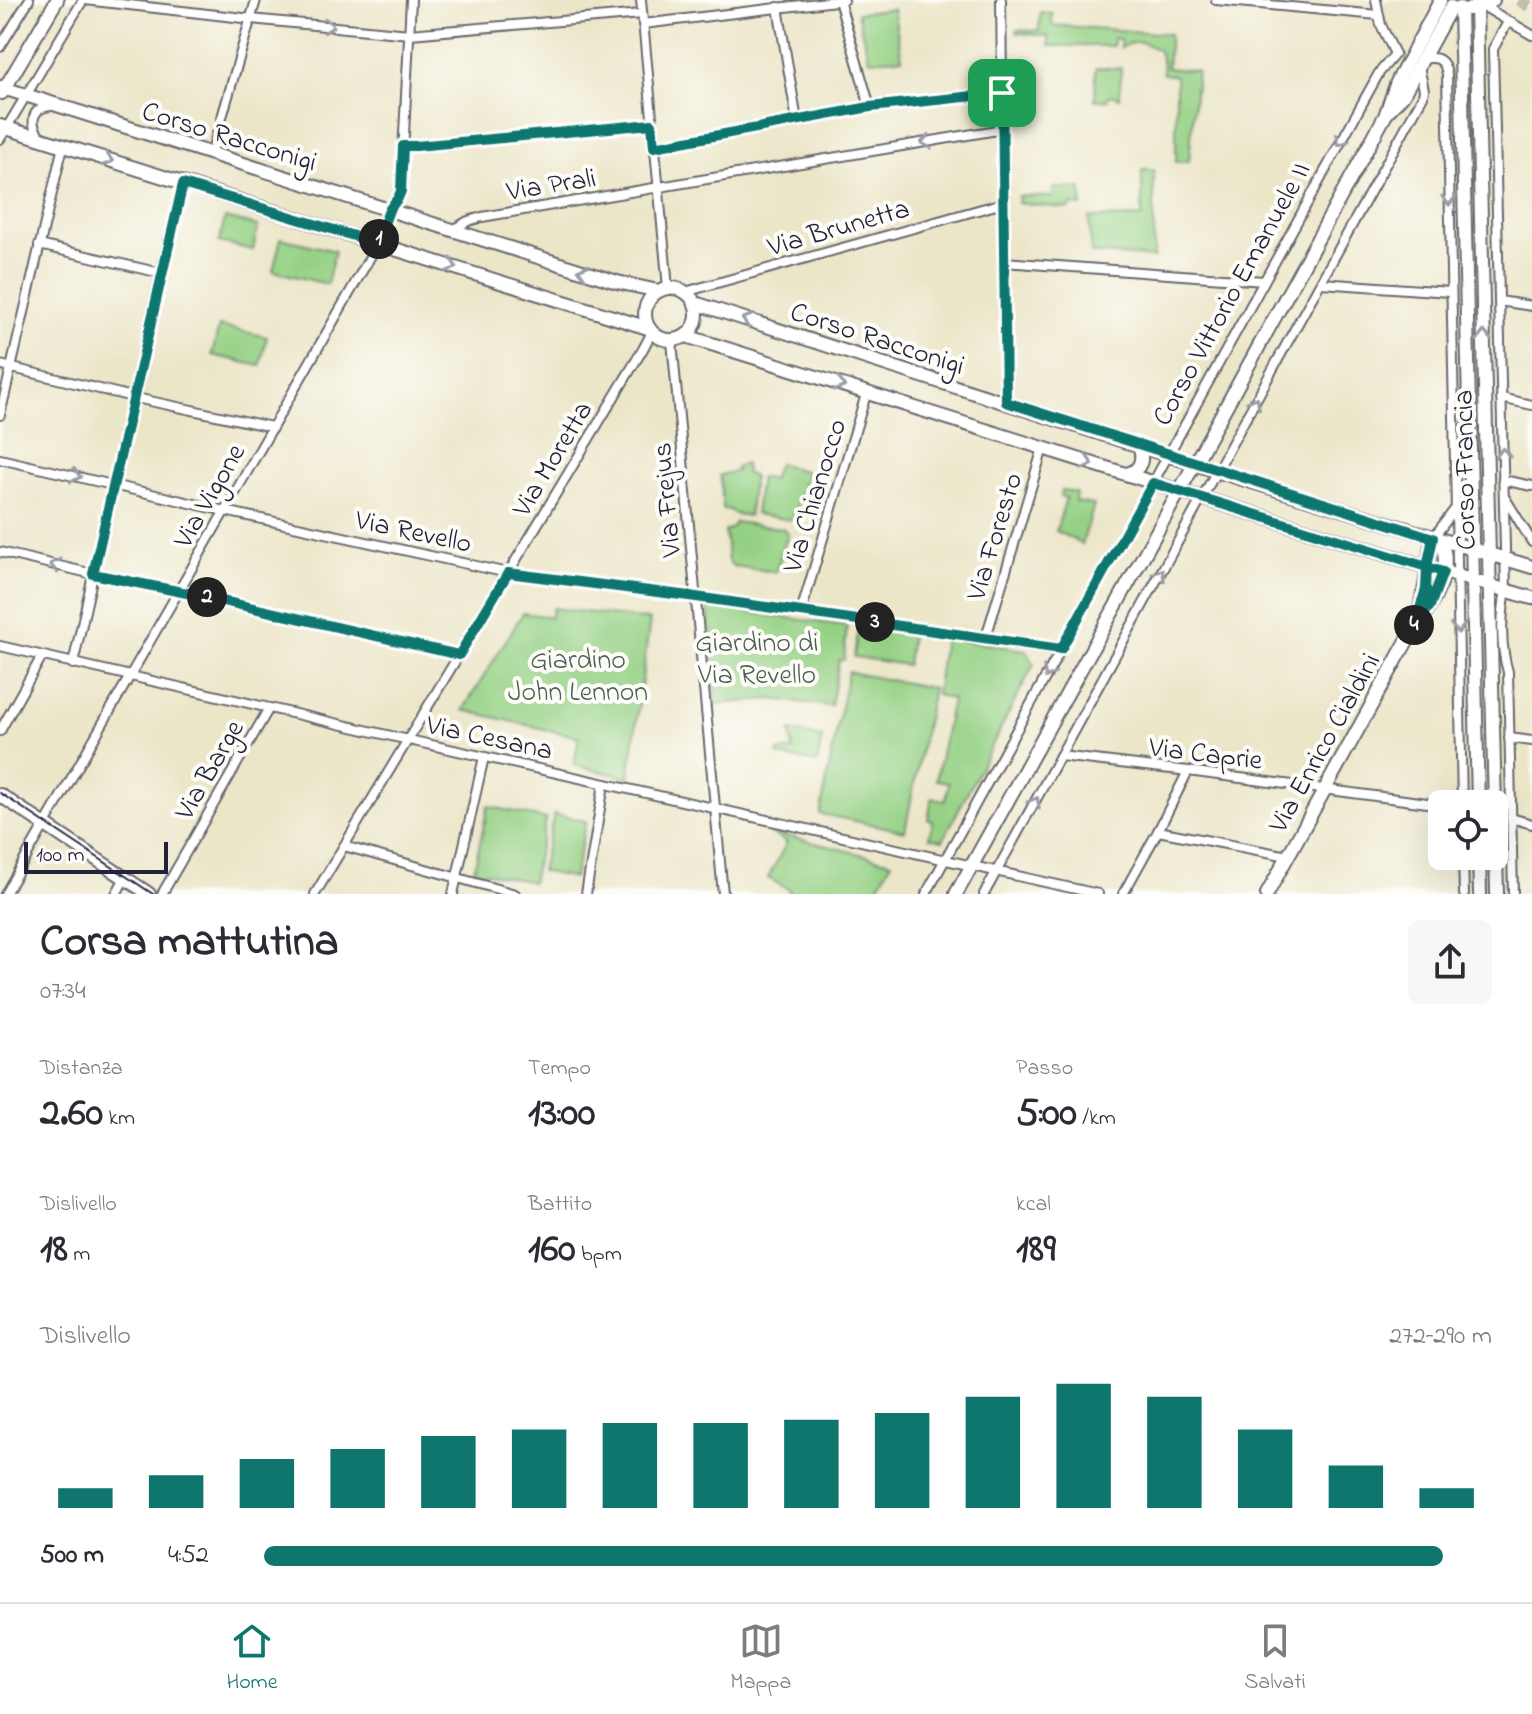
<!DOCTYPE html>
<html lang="it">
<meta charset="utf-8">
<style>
body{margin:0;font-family:"Indie Flower",sans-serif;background:#f7f7f7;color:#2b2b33;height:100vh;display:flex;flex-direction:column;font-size:30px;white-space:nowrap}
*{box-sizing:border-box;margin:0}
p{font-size:26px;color:#7c7c81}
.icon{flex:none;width:44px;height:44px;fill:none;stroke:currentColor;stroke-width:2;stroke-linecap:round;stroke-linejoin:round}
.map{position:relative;height:894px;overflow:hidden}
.side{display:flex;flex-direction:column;background:#fff;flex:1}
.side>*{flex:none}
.tools{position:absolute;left:1428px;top:790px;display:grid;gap:16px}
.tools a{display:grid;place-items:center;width:80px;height:80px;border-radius:12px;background:#fff;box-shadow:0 8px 32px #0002;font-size:40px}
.scale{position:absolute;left:24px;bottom:20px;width:144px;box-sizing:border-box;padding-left:8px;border:4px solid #22223b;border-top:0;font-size:22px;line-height:28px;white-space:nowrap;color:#22223b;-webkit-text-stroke:6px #fdfcf7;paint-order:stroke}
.pin{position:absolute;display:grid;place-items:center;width:68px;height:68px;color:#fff;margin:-34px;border-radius:16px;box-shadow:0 4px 12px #0006}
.km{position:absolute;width:40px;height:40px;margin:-20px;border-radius:50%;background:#222;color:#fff;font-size:22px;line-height:40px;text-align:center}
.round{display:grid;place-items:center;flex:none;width:84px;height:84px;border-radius:12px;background:#f7f7f7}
.overview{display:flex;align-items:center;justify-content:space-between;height:136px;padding:0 40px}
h1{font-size:44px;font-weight:700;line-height:60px}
.figures{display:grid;grid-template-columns:repeat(3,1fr);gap:12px;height:136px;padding:8px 40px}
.figures div{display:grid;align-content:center}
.figures b{font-size:40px;font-weight:700}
.figures small{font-size:22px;font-weight:400}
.figures p{font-size:22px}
.chart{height:224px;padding:16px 40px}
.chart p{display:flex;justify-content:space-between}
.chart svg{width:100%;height:144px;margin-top:8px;stroke:#0f766e;stroke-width:6}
ul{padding:0 40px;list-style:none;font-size:26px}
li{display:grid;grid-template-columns:128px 96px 1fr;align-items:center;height:60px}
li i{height:20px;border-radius:10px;background:#0f766e}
.menu{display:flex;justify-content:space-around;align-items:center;height:112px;border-top:2px solid #e1e1e2;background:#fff;font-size:22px;color:#7c7c81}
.menu a{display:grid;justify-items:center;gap:4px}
.menu .active{color:#0f766e}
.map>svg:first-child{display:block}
.green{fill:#95d185;stroke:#5c7a60;stroke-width:2}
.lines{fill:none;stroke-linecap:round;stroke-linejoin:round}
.primary-tunnel{stroke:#c4bfad;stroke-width:12;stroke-dasharray:12 6;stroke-linecap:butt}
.street-casing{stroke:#69676d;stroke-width:12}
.secondary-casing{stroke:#69676d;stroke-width:16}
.primary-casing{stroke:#69676d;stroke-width:16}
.street{stroke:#fff;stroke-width:8}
.secondary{stroke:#fff;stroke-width:12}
.primary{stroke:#fff;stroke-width:12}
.tram{stroke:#22223b;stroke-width:2}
.oneway{stroke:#9c9ca7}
.route-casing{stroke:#fff;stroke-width:16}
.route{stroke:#0f766e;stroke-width:10}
.labels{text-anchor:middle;stroke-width:8;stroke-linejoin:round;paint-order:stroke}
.street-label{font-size:28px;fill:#22223b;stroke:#fdfcf7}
.park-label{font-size:28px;fill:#4a5f55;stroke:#fdfcf7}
</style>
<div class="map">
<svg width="1532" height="894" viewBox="0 0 1532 894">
<rect width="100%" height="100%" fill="#fdfcf7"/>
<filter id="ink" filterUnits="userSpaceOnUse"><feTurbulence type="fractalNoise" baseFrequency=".0125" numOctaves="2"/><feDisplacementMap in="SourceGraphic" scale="16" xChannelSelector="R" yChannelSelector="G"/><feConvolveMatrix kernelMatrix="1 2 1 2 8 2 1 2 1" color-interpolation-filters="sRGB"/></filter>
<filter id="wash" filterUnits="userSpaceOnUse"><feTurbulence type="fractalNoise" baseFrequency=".006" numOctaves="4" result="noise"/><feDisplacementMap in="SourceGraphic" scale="32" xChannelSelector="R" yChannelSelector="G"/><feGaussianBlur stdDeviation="1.8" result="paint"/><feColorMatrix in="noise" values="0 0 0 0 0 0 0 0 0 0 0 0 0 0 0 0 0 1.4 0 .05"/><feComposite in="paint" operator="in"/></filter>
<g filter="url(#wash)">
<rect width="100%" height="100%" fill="#ece6c9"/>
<!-- green -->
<g class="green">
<polygon points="893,9 902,58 869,60 857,13"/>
<path d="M 1040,12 L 1052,13 L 1052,25 L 1170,34 L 1167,68 L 1197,71 L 1189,161 L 1176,162 L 1176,76 L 1163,74 L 1163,65 L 1159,51 C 1141,41 1139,38 1120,48 L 1120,39 L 1113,38 L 1113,46 L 1049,46 L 1048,36 L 1017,33 L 1017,30 L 1039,31 Z"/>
<polygon points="1096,68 1121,68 1120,98 1117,98 1117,96 1108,96 1107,100 1095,100"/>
<polygon points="1142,170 1154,170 1154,258 1091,253 1089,218 1142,217"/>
<polygon points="1053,188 1082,189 1082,206 1071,205 1070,209 1018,203 1018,196 1053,197"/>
<polygon points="225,218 258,226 253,250 219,242"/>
<polygon points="281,238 335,251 327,284 273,271"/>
<polygon points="219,326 267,337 260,366 212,355"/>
<polygon points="778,463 807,472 794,516 790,520 755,514 760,477 772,480"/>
<polygon points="745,464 746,474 753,476 749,516 735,514 730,510 723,509 720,475 736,471 736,467"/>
<polygon points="1062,490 1076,493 1075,502 1094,505 1082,544 1056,531 1066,498 1060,496"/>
<polygon points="735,522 784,529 788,534 776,572 733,566 728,561 725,531 732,528"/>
<polygon points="708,607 847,626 844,660 839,660 831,706 771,699 716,704"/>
<polygon points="553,608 650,620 629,778 574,765 579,737 463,710 523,613 551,617"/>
<polygon points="858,627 911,634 907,665 854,657"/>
<polygon points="944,638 1025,650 1034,664 943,840 929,837 933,821 928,819 932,798 945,801 949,783 936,780 952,699 936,695"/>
<polygon points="848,672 933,688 905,831 820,814"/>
<polygon points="790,731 822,737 817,763 778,756 777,752 793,750"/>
<polygon points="488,806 546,819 532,882 474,870"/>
<polygon points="554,814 586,821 574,878 541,871"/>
<polygon points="767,831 892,862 874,894 789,894 790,890 768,878 787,842"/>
</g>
</g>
<g filter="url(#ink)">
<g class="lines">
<!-- primary-tunnel -->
<polyline class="primary-tunnel" points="1519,0 1532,8"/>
<defs>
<g id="street">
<polyline points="85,0 261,20 410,34 642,14"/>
<polyline points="641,0 668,288"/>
<polyline points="839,0 870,107"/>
<polyline points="1001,0 1006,402"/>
<polyline points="1216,0 1378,15"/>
<polyline points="1376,0 1381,25 1395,54"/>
<polyline points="1483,6 1532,35"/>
<polyline points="778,7 797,121"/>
<path d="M 1508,22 L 1493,49 L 1506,590 C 1501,617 1500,645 1508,672 L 1513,894"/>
<polyline points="643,24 844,0"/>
<polyline points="0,47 29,0"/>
<path d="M 1423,59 C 1437,56 1445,59 1447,75 L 1462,804"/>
<path d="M 42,138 C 29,125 30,108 51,106"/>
<polyline points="0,139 83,0"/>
<polyline points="403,146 416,146 652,124"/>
<polyline points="654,147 870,107 1002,93"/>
<polyline points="211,155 256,0"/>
<polyline points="453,230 468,221 482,217 1003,129"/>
<polyline points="39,245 161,273"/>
<polyline points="1004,262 1264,281"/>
<polyline points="1321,283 1450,292"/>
<polyline points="685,292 1003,203"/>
<polyline points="1499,301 1532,306"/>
<polyline points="672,341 723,894"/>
<polyline points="0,365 145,400 272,427"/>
<polyline points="1501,398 1532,405"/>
<polyline points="0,415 63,146"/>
<polyline points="0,459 225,511 508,573 704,598 1061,649"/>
<polyline points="1503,480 1532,486"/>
<polyline points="1505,498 1532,542"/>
<polyline points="1433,538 1455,509"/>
<polyline points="0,552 93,574 178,591 459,655"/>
<polyline points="801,612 867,391"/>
<polyline points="986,637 1043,448"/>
<polyline points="0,646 400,738 1098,894"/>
<polyline points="73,664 161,273 183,184"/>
<polyline points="0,731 42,656"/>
<polyline points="1509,738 1532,741"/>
<polyline points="1060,756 1188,771 1442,805"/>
<polyline points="1511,818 1532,824"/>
<polyline points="1158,831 1288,856"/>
<polyline points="344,846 515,894"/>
<polyline points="1463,856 1464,894"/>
<polyline points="5,894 373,252 389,210 401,191 411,0"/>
<polyline points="116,894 125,878"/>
<polyline points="162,894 269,708"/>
<polyline points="315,894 643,349 652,332"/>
<polyline points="453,894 484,757"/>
<polyline points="586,894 604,784"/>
<polyline points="926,894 1379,73 1395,54"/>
<polyline points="984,894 1423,96 1424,90 1419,66"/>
<polyline points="1123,894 1158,831 1188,771"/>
</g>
<g id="secondary">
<polyline points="0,87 617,282 658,291"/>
<polyline points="2,93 57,0"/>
<polyline points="0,126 648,328"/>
<circle cx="671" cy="314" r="26"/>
<polyline points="695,303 1232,476 1532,567"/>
<polyline points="686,336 1202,498 1427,567 1532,598"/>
<path d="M 1127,474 C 1141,470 1144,459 1139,446"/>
<path d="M 1418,614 C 1428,589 1426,563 1433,538"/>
<polyline points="0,795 149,894"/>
<path d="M 1267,894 L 1414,628 C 1432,607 1455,568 1440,540"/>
</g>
<g id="primary">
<polyline points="1460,8 1478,804"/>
<polyline points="1476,8 1497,894"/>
<polyline points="1468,9 1483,6 1493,0"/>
<polyline points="1389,110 1403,95 1451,7"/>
<polyline points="1479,856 1480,894"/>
<polyline points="956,894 1195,463 1385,116 1397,82 1440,1"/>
</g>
</defs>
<!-- street casing -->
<use href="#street" class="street-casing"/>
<!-- secondary casing -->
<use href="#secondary" class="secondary-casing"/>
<!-- primary casing -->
<use href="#primary" class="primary-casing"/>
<!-- street -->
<use href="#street" class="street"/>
<!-- secondary -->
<use href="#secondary" class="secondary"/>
<!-- primary -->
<use href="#primary" class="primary"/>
<!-- tram -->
<polyline class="tram" points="0,793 153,894"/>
</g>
<!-- one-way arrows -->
<defs><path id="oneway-chevron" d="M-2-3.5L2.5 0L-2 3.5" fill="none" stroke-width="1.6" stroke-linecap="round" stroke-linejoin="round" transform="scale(2)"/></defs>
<g class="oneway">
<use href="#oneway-chevron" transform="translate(329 26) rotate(5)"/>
<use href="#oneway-chevron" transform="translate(1341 141) rotate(119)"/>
<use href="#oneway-chevron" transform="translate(926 142) rotate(170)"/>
<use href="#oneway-chevron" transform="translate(108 160) rotate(17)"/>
<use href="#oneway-chevron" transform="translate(1449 200) rotate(89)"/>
<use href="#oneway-chevron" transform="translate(452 266) rotate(17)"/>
<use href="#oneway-chevron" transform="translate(583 271) rotate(-163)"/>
<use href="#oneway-chevron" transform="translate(747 320) rotate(-162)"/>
<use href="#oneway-chevron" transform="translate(1484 336) rotate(-91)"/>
<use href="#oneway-chevron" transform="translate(840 385) rotate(18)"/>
<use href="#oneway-chevron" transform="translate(1255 402) rotate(-61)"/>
<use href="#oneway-chevron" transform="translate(1503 453) rotate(-91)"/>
<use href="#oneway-chevron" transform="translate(1088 463) rotate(17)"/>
<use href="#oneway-chevron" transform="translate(76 476) rotate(13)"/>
<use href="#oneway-chevron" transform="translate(55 565) rotate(-167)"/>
<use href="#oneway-chevron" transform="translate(1160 574) rotate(-61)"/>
<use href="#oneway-chevron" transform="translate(1458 628) rotate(89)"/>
<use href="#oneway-chevron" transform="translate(1048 673) rotate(119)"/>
<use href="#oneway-chevron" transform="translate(1035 802) rotate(-61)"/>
</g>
</g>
<g class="lines" filter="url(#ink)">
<defs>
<polyline id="route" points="1002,93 870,107 654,147 652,124 416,146 403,146 401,191 398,198 389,210 377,243 183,184 93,574 192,594 459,655 508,573 689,596 1061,649 1153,483 1427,567 1426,589 1414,628 1430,606 1443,572 1427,567 1433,538 1006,402 1002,93"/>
</defs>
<!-- route casing -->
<use href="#route" class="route-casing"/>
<!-- route -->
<use href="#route" class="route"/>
</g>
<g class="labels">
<!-- street labels -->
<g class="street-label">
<text transform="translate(230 135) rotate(17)" y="10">Corso Racconigi</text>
<text transform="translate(551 183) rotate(-9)" y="10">Via Prali</text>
<text transform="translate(838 226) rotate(-16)" y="10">Via Brunetta</text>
<text transform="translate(1230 293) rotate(-61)" y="10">Corso Vittorio Emanuele II</text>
<text transform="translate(878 337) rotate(18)" y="10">Corso Racconigi</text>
<text transform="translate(551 458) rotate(-59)" y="10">Via Moretta</text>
<text transform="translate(1463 470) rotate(-91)" y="10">Corso Francia</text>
<text transform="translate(208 495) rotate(-60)" y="10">Via Vigone</text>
<text transform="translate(813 495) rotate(-73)" y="10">Via Chianocco</text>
<text transform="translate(665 500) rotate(-95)" y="10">Via Frejus</text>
<text transform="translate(414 530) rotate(12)" y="10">Via Revello</text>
<text transform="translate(993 536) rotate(-73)" y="10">Via Foresto</text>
<text transform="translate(490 736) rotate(12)" y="10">Via Cesana</text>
<text transform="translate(1323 742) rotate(-61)" y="10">Via Enrico Cialdini</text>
<text transform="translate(1206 752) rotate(7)" y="10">Via Caprie</text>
<text transform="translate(208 769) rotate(-60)" y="10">Via Barge</text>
</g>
<!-- park labels -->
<g class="park-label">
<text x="757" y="651">Giardino di<tspan x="757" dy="32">Via Revello</tspan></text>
<text x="578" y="668">Giardino<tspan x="578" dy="32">John Lennon</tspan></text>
</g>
</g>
</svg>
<div class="tools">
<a><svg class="icon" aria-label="locate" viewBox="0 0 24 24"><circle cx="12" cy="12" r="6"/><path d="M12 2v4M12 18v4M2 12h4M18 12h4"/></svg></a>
</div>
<div class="scale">100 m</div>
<div class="pin" style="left:1002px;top:93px;background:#1e9e55"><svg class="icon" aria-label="arrive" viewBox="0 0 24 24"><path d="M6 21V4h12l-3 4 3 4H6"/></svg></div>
<b class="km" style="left:379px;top:239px">1</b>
<b class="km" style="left:207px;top:597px">2</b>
<b class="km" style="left:875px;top:622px">3</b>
<b class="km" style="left:1414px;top:625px">4</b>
</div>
<section class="side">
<div class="overview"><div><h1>Corsa mattutina</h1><p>07:34</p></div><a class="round"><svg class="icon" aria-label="share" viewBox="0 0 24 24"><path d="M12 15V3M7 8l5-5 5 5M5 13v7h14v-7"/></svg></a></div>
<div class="figures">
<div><p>Distanza</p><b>2.60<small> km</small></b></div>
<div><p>Tempo</p><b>13:00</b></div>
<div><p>Passo</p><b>5:00<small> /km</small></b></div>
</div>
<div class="figures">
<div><p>Dislivello</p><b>18<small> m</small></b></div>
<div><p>Battito</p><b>160<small> bpm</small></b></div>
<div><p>kcal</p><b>189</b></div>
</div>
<div class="chart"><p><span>Dislivello</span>272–290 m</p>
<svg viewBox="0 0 160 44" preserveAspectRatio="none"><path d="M5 44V38M15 44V34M25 44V29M35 44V26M45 44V22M55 44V20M65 44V18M75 44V18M85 44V17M95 44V15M105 44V10M115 44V6M125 44V10M135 44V20M145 44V31M155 44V38"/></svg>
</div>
<ul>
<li><b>500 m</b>4:52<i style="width:96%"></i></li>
</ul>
</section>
<nav class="menu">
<a class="active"><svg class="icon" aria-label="home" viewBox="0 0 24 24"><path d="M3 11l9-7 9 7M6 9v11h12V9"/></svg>Home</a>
<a><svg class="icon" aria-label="map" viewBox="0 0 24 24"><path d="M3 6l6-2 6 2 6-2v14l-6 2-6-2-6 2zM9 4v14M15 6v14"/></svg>Mappa</a>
<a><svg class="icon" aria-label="saved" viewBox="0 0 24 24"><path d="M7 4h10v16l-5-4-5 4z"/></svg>Salvati</a>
</nav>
